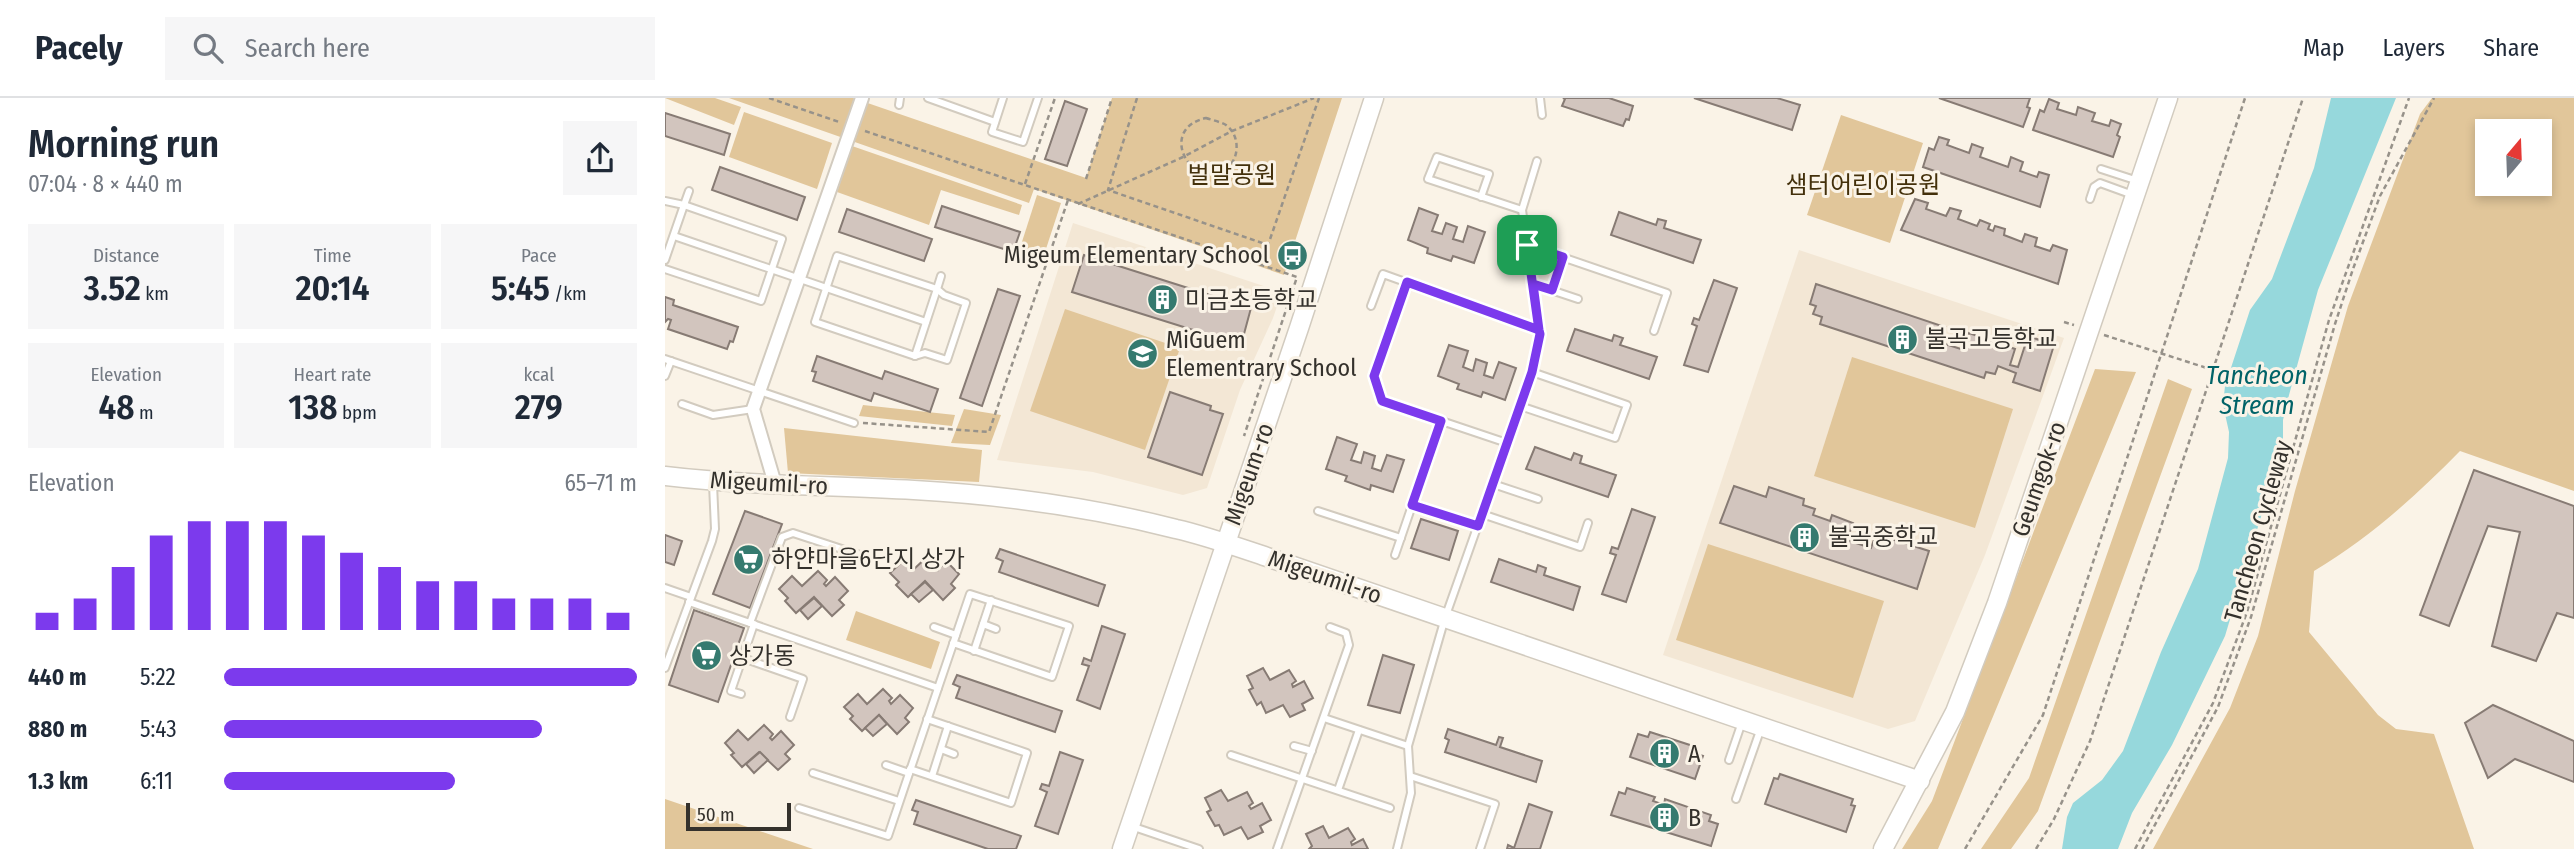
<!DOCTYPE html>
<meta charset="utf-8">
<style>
body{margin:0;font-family:"Fira Sans Condensed","Noto Sans KR",sans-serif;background:#f6f6f7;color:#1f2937;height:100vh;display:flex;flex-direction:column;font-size:26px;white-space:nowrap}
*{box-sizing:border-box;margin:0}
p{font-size:23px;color:#747a83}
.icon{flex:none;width:38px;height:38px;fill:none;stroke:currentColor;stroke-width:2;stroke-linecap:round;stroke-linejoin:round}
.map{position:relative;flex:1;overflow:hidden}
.panel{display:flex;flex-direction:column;background:#fff;width:665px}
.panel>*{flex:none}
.needle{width:46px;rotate:19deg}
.tools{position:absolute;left:1810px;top:21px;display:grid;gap:14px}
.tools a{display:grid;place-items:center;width:77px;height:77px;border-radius:0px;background:#fff;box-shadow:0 4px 10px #0003;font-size:35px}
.scale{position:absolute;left:21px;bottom:18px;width:105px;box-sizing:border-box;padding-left:7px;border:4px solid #34312c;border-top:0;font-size:19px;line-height:24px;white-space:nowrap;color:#34312c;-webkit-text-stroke:5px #faf3e7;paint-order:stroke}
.pin{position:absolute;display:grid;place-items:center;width:60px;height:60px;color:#fff;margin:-30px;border-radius:14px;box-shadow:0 4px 10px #0006}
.round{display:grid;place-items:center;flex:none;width:74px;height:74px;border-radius:0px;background:#f6f6f7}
.head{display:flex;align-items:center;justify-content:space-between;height:119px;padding:0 28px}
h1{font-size:38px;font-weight:600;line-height:52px}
.figures{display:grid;grid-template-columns:repeat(3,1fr);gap:10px;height:119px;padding:7px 28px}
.figures div{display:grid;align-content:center;border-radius:0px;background:#f6f6f7;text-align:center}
.figures b{font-size:35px;font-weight:600}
.figures small{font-size:19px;font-weight:400}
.figures p{font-size:19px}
.chart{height:196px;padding:14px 28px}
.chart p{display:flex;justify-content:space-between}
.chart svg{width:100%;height:126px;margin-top:7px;stroke:#7c3aed;stroke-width:6}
ul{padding:0 28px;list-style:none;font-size:23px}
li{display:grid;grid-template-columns:112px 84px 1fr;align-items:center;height:52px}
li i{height:18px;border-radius:9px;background:#7c3aed}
header{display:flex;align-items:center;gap:42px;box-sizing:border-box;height:98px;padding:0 35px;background:#fff;border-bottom:2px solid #e0e1e3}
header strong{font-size:33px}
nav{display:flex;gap:38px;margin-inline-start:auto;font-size:24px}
.search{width:490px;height:63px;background:#f6f6f7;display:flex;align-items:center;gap:18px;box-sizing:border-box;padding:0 24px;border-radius:0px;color:#747a83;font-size:26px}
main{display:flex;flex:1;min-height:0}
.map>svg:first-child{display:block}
.built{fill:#f3e7d5}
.green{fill:#e1c69a;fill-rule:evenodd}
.water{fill:#96d8dc}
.building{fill:#d2c5be;stroke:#877b74;stroke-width:2}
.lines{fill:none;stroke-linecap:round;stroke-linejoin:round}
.lane-casing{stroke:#d2cbbf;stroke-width:10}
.street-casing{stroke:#d2cbbf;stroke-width:16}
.secondary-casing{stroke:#d2cbbf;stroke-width:21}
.path{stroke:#97928a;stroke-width:2.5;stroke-dasharray:5 3.5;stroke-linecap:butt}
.lane{stroke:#fff;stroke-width:6}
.street{stroke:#fff;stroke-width:12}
.secondary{stroke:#fff;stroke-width:18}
.route-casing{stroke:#fff;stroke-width:14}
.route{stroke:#7c3aed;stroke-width:9}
.labels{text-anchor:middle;stroke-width:6;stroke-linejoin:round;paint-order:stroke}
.park-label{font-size:24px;fill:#43300b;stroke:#faf3e7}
.poi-label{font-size:24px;fill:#34312c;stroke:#faf3e7;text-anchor:start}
.street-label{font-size:24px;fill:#34312c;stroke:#faf3e7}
.water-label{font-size:26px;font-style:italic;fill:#016368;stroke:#faf3e7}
</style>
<header>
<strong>Pacely</strong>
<div class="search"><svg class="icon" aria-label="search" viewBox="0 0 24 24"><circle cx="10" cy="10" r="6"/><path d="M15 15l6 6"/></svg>Search here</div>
<nav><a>Map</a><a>Layers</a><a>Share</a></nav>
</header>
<main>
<section class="panel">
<div class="head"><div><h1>Morning run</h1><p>07:04 · 8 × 440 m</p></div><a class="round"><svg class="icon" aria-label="share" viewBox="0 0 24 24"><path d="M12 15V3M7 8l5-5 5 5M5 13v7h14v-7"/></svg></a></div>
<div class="figures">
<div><p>Distance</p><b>3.52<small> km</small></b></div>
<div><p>Time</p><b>20:14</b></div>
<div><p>Pace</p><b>5:45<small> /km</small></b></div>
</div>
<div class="figures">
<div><p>Elevation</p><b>48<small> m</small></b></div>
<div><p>Heart rate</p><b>138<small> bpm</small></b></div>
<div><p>kcal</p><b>279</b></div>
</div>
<div class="chart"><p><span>Elevation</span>65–71 m</p>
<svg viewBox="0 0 160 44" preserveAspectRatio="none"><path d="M5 44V38M15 44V33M25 44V22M35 44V11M45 44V6M55 44V6M65 44V6M75 44V11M85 44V17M95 44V22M105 44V27M115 44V27M125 44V33M135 44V33M145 44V33M155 44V38"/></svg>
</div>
<ul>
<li><b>440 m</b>5:22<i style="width:100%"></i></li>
<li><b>880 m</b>5:43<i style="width:77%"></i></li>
<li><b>1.3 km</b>6:11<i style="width:56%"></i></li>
</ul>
</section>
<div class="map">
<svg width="1909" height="751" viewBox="0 0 1909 751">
<rect width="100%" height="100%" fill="#faf3e7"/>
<!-- built -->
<g class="built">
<polygon points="408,125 617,194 608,220 575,292 542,390 518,397 428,374 332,362"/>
<polygon points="1134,152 1399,240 1320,457 1250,623 1223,631 998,557"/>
</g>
<!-- green -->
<g class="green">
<polygon points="0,0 50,0 76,9 69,27"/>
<polygon points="64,0 188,0 421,80 447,0 677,0 619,177 369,91 364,105"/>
<path d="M 1767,0 L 1909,0 L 1909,393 L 1795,353 C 1751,398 1703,441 1649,473 L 1644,534 L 1713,617 L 1731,631 L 1769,636 L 1809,751 L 1488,751 L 1565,610 L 1593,538 L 1630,393 L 1683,208 L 1755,16 ZM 1822,33 L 1874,33 L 1874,86 L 1822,86 Z"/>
<polygon points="79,14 167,45 152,91 64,59"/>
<polygon points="1176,17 1258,45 1225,145 1142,117"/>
<polygon points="187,48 357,107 354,117 276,92 264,127 172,94"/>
<polygon points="372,97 396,105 379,157 355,150"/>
<polygon points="400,211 515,250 480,352 365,313"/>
<polygon points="1187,259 1348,311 1310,430 1149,378"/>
<polygon points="1430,271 1471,274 1273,751 1237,751 1267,703"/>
<polygon points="1503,281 1527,291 1373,713 1346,751 1316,751 1364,680"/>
<polygon points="198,307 290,317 287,328 194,318"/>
<polygon points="299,311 336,317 325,347 286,345"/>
<polygon points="119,330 317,352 314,384 123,375"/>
<polygon points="1043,446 1219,503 1188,600 1011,542"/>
<polygon points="191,513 275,544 266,571 181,542"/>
<polygon points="0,701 148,751 0,751"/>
</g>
<!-- water -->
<polygon class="water" points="1666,0 1731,0 1653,192 1624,297 1618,322 1618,343 1611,369 1560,538 1507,647 1467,715 1453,751 1397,751 1402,719 1408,705 1437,682 1458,653 1496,554 1533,471 1563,360 1564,334 1558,307 1560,288 1585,212 1607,181 1649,70"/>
<!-- building -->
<g class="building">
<polygon points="898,0 944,0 968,8 964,22 961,21 958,28 897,8 900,1"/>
<polygon points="1029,0 1112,0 1135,7 1127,32"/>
<polygon points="1274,0 1365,0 1362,9 1365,10 1358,29"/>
<polygon points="1384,1 1394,5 1392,11 1411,17 1413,9 1430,15 1427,23 1444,28 1446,22 1456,26 1452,37 1455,39 1448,59 1368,32 1375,12 1379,14"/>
<polygon points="400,3 422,11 402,68 380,61"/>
<polygon points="0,15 65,36 59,57 0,38"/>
<polygon points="1274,39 1284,42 1282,47 1304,55 1307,46 1318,50 1315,59 1343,69 1346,59 1358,64 1355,73 1372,79 1374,74 1384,77 1375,109 1258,69 1264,50 1269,52"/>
<polygon points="55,69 140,99 132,122 47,92"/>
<polygon points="1250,101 1263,105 1261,111 1281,118 1285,110 1296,113 1293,121 1312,128 1315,122 1325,126 1323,131 1328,133 1330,128 1340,131 1339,137 1357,144 1360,136 1372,140 1370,148 1385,153 1388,147 1402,152 1393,186 1236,132"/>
<polygon points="277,108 355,134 348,154 270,129"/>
<polygon points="754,110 773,117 767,133 777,136 781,125 792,129 788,141 798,144 803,128 820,134 809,165 788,158 786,163 762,155 763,150 743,142"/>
<polygon points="182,111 267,141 259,163 174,134"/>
<polygon points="954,114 991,127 993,121 1001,123 999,130 1036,142 1028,165 946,137"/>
<polygon points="419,157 586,210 576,247 407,194"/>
<polygon points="1049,182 1072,190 1043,274 1019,267 1032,228 1027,226 1029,220 1034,222"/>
<polygon points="1151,186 1280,229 1274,244 1299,252 1304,235 1350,251 1345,267 1353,269 1363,238 1389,247 1375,293 1348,284 1351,275 1333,268 1330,276 1321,274 1319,280 1155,226 1157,219 1148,216 1151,208 1145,206"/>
<polygon points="333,191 355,198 317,308 295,300"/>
<polygon points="0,199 9,202 8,207 73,229 68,244 65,243 62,251 3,231 6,222 3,221 0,224"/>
<polygon points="910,231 947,243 949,237 958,240 955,247 992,259 984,281 902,253"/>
<polygon points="784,247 803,253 798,269 808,273 811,261 822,265 819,277 828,280 834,264 851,270 840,302 818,294 816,299 792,291 794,286 773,278"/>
<polygon points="152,258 217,281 220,273 273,291 265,314 209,295 206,303 148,283 151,274 147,273"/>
<polygon points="505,294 546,308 545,312 558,316 537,377 483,359"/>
<polygon points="672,339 692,346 686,362 696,365 699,354 710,358 707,370 716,373 722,357 739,362 728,394 706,387 705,392 680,383 682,378 661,371"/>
<polygon points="870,349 906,362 909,355 917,358 915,365 951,377 943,399 861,371"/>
<polygon points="1809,372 1909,408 1909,520 1892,515 1871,563 1827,548 1855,434 1823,428 1784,528 1755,517"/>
<polygon points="1069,388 1101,399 1104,389 1139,401 1138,407 1150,411 1148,417 1165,423 1167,417 1188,425 1182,442 1206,450 1211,436 1264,453 1252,491 1055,425"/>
<polygon points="967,411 990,419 961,504 937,496 951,457 945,455 947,449 953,451"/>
<polygon points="80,413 117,426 85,510 48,496"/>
<polygon points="756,421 793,433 784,462 746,450"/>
<polygon points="0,437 17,443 9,467 0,464"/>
<polygon points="335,451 440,487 433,508 334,474 338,463 331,460"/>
<polygon points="264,457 273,466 270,469 273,472 281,463 294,476 286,486 290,490 278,502 260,483 243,499 231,487 234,484 225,475 239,462 248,472"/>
<polygon points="834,461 871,474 873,467 881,470 879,477 915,489 908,512 826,484"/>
<polygon points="153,473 162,482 159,486 161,488 170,479 183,493 174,502 179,507 167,518 149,499 131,515 120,503 123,500 114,491 127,478 137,488"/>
<polygon points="260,484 268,492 254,504 246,496"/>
<polygon points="149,500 157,508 143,521 135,512"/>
<polygon points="29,512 79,530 53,604 4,587"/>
<polygon points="437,528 460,536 435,611 412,602 424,568 417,566 419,560 426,563"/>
<polygon points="718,557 749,567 735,615 703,607"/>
<polygon points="598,570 605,582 624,572 631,583 627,586 628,589 639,583 648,600 637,606 640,612 625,619 618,607 601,615 596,604 592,607 584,592 588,590 582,578"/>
<polygon points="292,577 397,613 390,634 291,600 295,589 288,586"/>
<polygon points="218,591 227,600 224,603 226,606 235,597 248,610 240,620 244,624 232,636 214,617 197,633 185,621 188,618 179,609 193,596 202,606"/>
<polygon points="1828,607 1909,643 1909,684 1850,661 1823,680 1800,625"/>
<polygon points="214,617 222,626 208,638 200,630"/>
<polygon points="99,627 108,636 105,640 107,642 116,633 129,647 120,656 125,661 113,672 94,654 77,669 66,657 69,655 60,645 73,632 83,642"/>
<polygon points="783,631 831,647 834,639 838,640 835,649 877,663 871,684 780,654 784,642 780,640"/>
<polygon points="985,634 1031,649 1029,655 1038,658 1030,681 965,659 973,636 983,639"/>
<polygon points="95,654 103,662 89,675 81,666"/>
<polygon points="395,654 418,662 393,736 370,728 382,694 375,691 377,686 384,688"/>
<polygon points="1115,676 1188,701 1186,707 1190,708 1181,734 1100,706 1109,680 1113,681"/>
<polygon points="962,690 990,699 988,703 999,707 1000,701 1046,717 1044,723 1053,726 1046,748 946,717 954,694 960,696"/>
<polygon points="556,692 563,703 582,694 588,705 584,708 586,711 597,705 606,722 595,728 598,734 583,741 576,729 559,737 554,727 550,728 542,714 546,712 540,700"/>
<polygon points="251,702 356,738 351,751 323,751 249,726 253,714 247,712"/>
<polygon points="864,706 887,714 875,751 842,751 843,747 849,750"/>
<polygon points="658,728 664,740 683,730 690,741 686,744 687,747 698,741 703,751 644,751 647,748 641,736"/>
</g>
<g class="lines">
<defs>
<g id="lane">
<polyline points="263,0 330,24"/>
<polyline points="338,0 327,34 358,44 373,0"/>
<polyline points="875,0 877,17"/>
<polyline points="234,7 235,0"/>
<polyline points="1436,71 1473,83"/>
<polyline points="816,99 824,76 772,59 763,81 857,112"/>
<polyline points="1425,101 1429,89 1435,85 1468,97"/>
<polyline points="0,103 19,107 24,93"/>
<polyline points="9,138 261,224"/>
<polyline points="862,147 1002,195 989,233"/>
<polygon points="172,158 272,191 250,258 150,224"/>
<polyline points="0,162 19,107 117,141 96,203 0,171"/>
<polyline points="742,184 709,278 717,303 842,345"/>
<polyline points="868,186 913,201"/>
<polyline points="887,192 898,159"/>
<polyline points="706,208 718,176 874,232"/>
<polyline points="250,258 260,255 282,262 301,205 279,197 272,191 276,178"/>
<polyline points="0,261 189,325"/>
<polyline points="0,278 6,263"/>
<polyline points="17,306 48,317 88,311"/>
<polyline points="855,308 950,340 962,307 867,274"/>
<polyline points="828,386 873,401"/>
<polyline points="747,407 813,428"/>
<polyline points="653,413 736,440"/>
<polyline points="817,416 915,449 923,425"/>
<polyline points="730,457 776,323"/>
<polyline points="0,490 26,499"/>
<polyline points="24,504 273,590"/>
<polyline points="85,525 117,439 128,435 195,457"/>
<polyline points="318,526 331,531"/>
<polyline points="269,529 291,537"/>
<polyline points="309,553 326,502"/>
<polyline points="78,560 138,581 125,619"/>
<polyline points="0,570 47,443 50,431 48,386"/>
<polyline points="76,596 66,593 89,526"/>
<polyline points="659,620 743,648"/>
<polyline points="629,648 647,653"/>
<polyline points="276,651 289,656"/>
<polyline points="566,657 725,710"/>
<polyline points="1064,662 1077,624"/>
<polyline points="221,667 244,675"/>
<polyline points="245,671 346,705 362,655 262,621"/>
<polyline points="148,675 234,703"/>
<polyline points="267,678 283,628"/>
<polyline points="745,678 830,706 815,751"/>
<polyline points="673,692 694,632"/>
<polyline points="1071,701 1096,630"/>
<path d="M 134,710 L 223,738 C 250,657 278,576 305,496 L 404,528 L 387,579 L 288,545"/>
<polyline points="466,728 534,751"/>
<polyline points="612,751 684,547 681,535 665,529"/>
<polyline points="732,751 746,695 743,648 780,520 867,274 875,236 857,112 872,63"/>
</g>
<polyline id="street" points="110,386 88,311 197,0"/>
<g id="secondary">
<path d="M 0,378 C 83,388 166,387 249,392 C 337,397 426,409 511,431 C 542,438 572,449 602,459 L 1255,683"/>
<polyline points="457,751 634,230 709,0"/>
<polyline points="1218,751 1290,614 1332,505 1503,0"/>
</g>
</defs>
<!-- lane casing -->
<use href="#lane" class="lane-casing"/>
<!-- street casing -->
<use href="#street" class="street-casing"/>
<!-- secondary casing -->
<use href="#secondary" class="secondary-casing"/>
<!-- path -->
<g class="path">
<polyline points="104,0 174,24"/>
<polyline points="472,0 443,92 603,147 654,0"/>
<path d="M 541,20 C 547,22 556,24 561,27 C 575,37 575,60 562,70 C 527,95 491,31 541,20 Z"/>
<polyline points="200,33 632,179 579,338"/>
<polyline points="421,81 447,0"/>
<polyline points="360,86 390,0"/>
<polyline points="413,106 518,59 567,33 649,0"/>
<polyline points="1399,224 1409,227"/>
<polyline points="1439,237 1548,272"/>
<polyline points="198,325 324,334 403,102"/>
<polyline points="1300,751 1378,617 1580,0"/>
<polyline points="1371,751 1389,721 1425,643 1638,0"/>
<polyline points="1470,751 1548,605 1582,514 1664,222 1744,0"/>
<polyline points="1477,751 1553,609 1586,519 1670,226 1688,171 1715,98 1769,0"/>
</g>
<!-- lane -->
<use href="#lane" class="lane"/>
<!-- street -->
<use href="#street" class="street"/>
<!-- secondary -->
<use href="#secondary" class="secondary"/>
</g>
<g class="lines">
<defs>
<polyline id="route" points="862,147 874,232 875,236 867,274 813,428 747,407 776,323 717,303 709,278 742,184 874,232 868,186 887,192 898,159 862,147"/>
</defs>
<!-- route casing -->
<use href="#route" class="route-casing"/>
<!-- route -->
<use href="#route" class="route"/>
</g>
<!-- icons -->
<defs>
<symbol id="bus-disc" viewBox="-11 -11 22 22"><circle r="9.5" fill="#357a6f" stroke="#faf3e7"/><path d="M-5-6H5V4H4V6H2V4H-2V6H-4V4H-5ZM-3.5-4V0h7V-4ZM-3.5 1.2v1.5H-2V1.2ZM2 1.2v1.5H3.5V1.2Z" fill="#fff"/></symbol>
<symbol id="building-disc" viewBox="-11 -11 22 22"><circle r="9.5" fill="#357a6f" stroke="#faf3e7"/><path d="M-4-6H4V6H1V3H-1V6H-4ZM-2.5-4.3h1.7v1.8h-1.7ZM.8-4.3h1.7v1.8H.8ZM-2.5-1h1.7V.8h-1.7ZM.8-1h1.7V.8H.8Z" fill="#fff"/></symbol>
<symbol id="school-disc" viewBox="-11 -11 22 22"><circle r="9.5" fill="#357a6f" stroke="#faf3e7"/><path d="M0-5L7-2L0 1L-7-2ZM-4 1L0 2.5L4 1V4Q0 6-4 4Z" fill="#fff"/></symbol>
<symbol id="supermarket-disc" viewBox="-11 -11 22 22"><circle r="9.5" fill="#357a6f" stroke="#faf3e7"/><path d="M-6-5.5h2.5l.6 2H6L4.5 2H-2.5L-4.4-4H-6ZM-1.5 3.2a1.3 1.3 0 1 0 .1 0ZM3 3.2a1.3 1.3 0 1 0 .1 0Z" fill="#fff"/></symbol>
</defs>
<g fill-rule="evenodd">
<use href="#bus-disc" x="610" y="140" width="35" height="35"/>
<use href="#building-disc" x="480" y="184" width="35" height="35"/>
<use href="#building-disc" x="1220" y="224" width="35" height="35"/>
<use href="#school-disc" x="460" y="238" width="35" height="35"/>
<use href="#building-disc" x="1122" y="422" width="35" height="35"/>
<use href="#supermarket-disc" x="66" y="444" width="35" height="35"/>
<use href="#supermarket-disc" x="24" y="540" width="35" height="35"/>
<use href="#building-disc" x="982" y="638" width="35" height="35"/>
<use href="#building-disc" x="982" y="702" width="35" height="35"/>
</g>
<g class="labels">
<!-- park labels -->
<g class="park-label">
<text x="567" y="85">벌말공원</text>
<text x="1198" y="95">샘터어린이공원</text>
</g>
<!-- poi labels -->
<g class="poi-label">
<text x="604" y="165" text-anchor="end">Migeum Elementary School</text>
<text x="520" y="210">미금초등학교</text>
<text x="1260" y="249">불곡고등학교</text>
<text x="501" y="250">MiGuem<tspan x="501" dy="28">Elementrary School</tspan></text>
<text x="1163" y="447">불곡중학교</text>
<text x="106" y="469">하얀마을6단지 상가</text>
<text x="64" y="566">상가동</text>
<text x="1023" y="664">A</text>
<text x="1023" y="728">B</text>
</g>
<!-- street labels -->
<g class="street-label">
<text transform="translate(584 376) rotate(-71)" y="8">Migeum-ro</text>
<text transform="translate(1374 381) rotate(-71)" y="8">Geumgok-ro</text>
<text transform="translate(104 385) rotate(3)" y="8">Migeumil-ro</text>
<text transform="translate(1593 433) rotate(-74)" y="8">Tancheon Cycleway</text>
<text transform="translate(660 479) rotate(19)" y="8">Migeumil-ro</text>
</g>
<!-- water labels -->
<g class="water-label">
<text x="1592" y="286">Tancheon<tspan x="1592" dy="30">Stream</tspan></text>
</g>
</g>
</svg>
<div class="tools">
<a><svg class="needle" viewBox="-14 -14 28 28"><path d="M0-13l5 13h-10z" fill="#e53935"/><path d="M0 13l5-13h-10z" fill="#747a83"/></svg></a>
</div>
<div class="scale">50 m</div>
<div class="pin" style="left:862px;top:147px;background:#1e9e55"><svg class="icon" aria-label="arrive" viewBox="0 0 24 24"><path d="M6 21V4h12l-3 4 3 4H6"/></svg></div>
</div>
</main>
